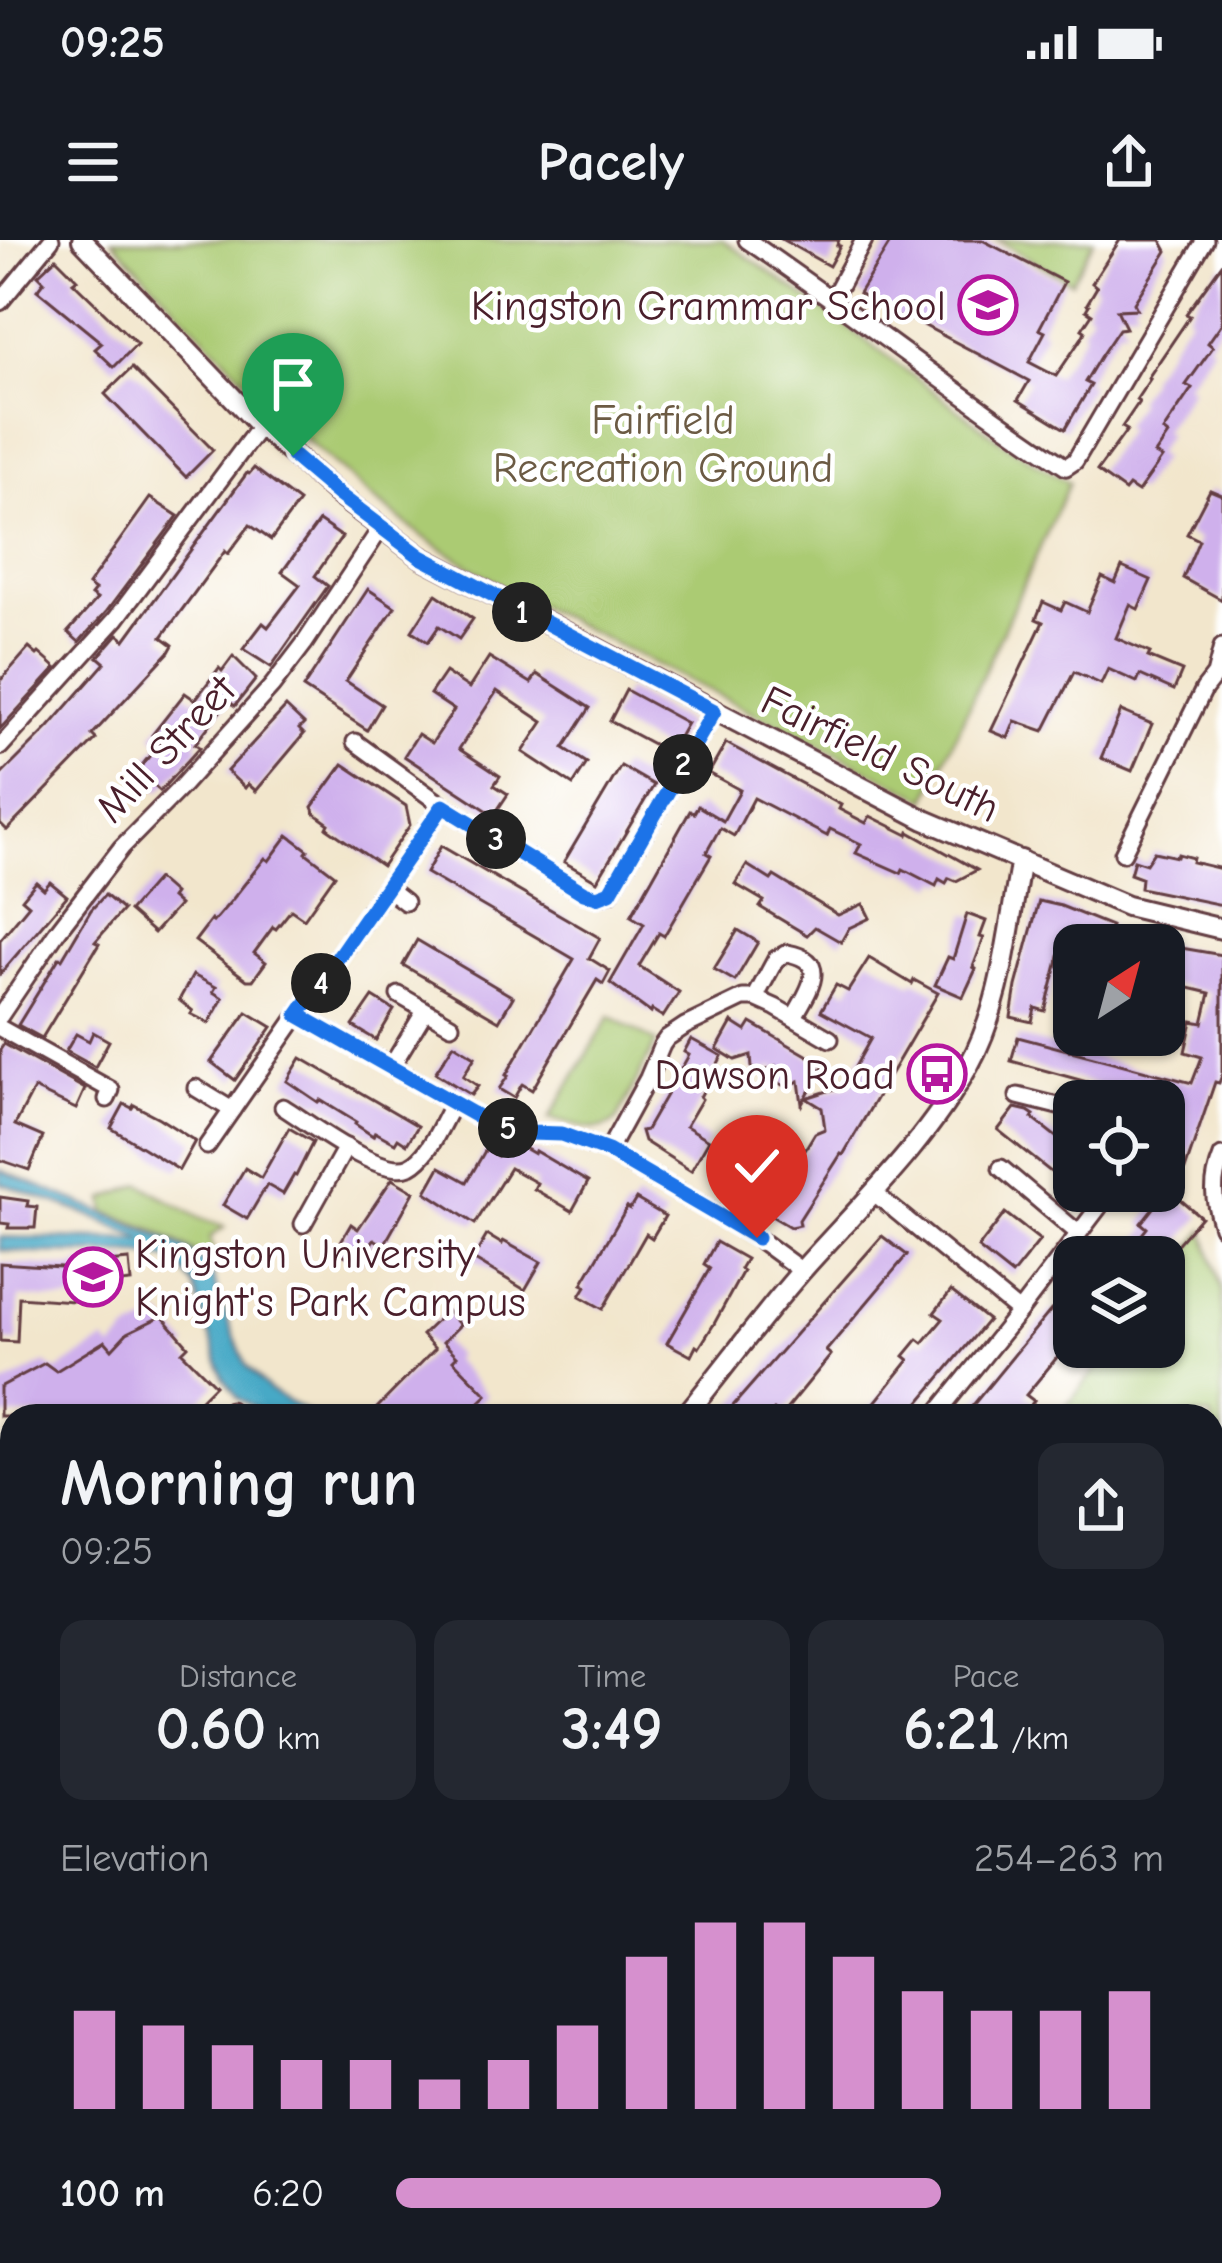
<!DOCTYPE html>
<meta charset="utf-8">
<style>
body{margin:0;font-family:"Comic Neue",sans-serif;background:#242831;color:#f1f3f6;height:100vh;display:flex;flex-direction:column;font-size:45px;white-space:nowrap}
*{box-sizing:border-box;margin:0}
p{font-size:39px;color:#9ea1a6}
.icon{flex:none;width:66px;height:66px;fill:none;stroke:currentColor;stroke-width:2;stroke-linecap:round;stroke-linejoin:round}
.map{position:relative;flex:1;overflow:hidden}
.details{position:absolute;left:0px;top:1164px;width:1224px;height:861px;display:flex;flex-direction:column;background:#171b24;border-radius:36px 36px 0 0;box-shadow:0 3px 9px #0004}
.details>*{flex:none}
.needle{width:78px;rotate:36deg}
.fabs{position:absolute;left:1053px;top:684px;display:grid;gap:24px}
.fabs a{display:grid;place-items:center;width:132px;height:132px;border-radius:24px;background:#171b24;box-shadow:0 3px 9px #0004;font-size:60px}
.pin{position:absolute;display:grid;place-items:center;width:102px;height:102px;color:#fff;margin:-123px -51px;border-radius:50% 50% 50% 0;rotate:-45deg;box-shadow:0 0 12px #0007}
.pin .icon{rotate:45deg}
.km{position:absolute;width:60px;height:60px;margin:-30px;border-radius:50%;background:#222;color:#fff;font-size:33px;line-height:60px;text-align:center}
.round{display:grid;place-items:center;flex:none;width:126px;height:126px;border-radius:24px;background:#242831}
.headline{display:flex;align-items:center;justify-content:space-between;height:204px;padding:0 60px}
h1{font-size:66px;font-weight:800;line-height:90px}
.stats{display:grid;grid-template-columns:repeat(3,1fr);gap:18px;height:204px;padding:12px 60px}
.stats div{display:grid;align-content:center;border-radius:24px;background:#242831;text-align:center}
.stats b{font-size:60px;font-weight:800}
.stats small{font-size:33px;font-weight:400}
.stats p{font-size:33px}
.chart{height:336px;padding:24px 60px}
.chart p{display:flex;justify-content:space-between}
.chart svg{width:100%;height:216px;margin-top:12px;stroke:#d690ce;stroke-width:6}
ul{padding:0 60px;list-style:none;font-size:39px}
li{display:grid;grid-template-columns:192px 144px 1fr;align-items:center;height:90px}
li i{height:30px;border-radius:15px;background:#d690ce}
.status{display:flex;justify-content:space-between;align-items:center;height:84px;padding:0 60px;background:#171b24;direction:ltr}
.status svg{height:33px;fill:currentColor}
header{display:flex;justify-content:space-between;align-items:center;height:156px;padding:0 60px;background:#171b24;font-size:54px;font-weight:800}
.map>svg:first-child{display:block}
.green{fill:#abcb73;stroke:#7a754f;stroke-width:3}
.water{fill:#47a9c6;stroke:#486478;stroke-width:3}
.building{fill:#cfb0ec}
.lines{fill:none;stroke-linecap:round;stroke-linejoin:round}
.minor-casing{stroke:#633d43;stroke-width:21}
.tertiary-casing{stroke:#633d43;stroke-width:24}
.minor{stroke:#fff;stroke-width:15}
.tertiary{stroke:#fff;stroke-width:18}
.route-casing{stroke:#fff;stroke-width:24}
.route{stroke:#1a73e8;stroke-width:15}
.labels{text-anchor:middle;stroke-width:9;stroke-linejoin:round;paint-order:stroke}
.poi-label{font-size:42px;fill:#4a1f2b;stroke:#fff;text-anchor:end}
.park-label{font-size:42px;fill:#6c5b44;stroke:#fff}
.street-label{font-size:42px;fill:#4a1f2b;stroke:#fff}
</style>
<div class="status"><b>09:25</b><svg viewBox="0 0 49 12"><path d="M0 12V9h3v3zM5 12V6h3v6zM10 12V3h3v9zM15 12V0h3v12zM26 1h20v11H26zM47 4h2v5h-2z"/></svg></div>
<header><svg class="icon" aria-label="menu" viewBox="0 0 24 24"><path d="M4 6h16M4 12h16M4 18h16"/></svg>Pacely<svg class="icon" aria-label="share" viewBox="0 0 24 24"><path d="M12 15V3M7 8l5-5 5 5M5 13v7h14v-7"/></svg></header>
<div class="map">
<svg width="1222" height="2023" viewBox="0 0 1222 2023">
<rect width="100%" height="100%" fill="#fff"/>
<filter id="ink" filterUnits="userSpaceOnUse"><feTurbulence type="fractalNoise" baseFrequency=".00833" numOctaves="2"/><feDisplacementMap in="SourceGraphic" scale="24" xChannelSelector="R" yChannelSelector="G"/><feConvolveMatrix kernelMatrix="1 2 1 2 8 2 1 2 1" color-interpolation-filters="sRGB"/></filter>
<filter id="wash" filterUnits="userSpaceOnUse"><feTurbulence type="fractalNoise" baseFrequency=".004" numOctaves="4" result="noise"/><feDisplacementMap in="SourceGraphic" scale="48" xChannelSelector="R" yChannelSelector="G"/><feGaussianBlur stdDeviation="2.7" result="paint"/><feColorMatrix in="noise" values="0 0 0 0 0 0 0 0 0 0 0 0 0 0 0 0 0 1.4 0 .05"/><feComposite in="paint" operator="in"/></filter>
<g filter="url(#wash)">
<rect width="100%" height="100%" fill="#f2e6cc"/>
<!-- green -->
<g class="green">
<polygon points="112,0 723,0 834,77 1005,204 1069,243 927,559 513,353 422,296 368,254 286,182"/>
<polygon points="997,0 1094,0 1071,42"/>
<path d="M 610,776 L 656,802 L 617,880 C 597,899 573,882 549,879 Z"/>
<polygon points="141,944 199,978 225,987 210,997 213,1013 195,1012 152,989 106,972 104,959"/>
<polygon points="1204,990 1222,1051 1222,2023 909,2023 901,2013 1212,2013 1212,1176 1059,1176 1113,1107 1164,1107 1164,1041"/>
</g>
<!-- water -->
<polygon class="water" points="0,930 153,993 188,1011 202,1022 213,1036 221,1063 246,1125 269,1150 314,1176 267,1176 238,1158 223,1137 194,1046 180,1027 167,1019 140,1014 35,1013 0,1010 0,997 144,1000 86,974 0,943"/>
<g id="blocks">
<!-- building -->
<g class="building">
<polygon points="783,0 839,0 837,5 840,6 829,26"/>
<polygon points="892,0 982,0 1064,42 1039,89 1045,92 1029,122 1056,136 1083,96 1085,91 1082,89 1092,74 1086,70 1089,65 1087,64 1097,47 1092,43 1120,0 1161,0 1167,11 1134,63 1137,69 1117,70 1126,88 1119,89 1100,117 1085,142 1091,145 1065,189 1018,160 1029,141 908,77 905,82 859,53"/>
<polygon points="56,18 77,39 73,42 137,104 114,127 95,109 102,103 37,50 44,41 38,35"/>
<polygon points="1222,24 1222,83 1208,103 1213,107 1186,145 1192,148 1163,191 1168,195 1155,214 1162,218 1138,252 1129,246 1125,251 1097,231 1127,190 1122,187 1139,162 1136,160 1150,139 1148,138 1190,76 1186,74"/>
<polygon points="132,128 213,210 186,237 105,154"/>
<polygon points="254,228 299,262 271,300 250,285 228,314 225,311 162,397 173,405 169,412 92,495 96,499 7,590 0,583 0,536 49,487 105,423 98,417 118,394 125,400 247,233 249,234"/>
<polygon points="1210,250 1222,255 1222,360 1183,338 1199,300 1187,294"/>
<polygon points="150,258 178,276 107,371 79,402 68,392 97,359 91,355 95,350 88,345"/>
<polygon points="319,281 342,297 315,336 328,346 271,427 243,409 263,383 268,387 300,345 282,332"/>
<polygon points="1122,327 1151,340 1138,369 1130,365 1116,398 1150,413 1148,417 1182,431 1174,450 1140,435 1137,442 1108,429 1101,444 1074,432 1044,491 1015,481 1008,498 991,491 1043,382 1036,379 1043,362 1061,370 1065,362 1087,372 1102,337 1115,343"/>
<polygon points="368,349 395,367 346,441 382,465 367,490 303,448"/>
<polygon points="436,354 473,379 459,399 439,386 428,402 412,391"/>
<polygon points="29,408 37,415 39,413 56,428 0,489 0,441"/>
<polygon points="233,416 256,439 235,466 228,461 195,504 200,507 160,551 138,530 161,502 152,495 185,453 195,460 219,428 222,431"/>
<polygon points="489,417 531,443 537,434 590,468 564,508 587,523 573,545 523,512 543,482 497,451 459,509 500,536 494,545 508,554 494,575 404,516 418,494 432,503 454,470 430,454 445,432 469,448"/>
<polygon points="626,450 687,483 670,513 610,481"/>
<polygon points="286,467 304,484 299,489 304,494 256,551 248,544 245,548 227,531"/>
<polygon points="1121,471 1152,484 1132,531 1101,518"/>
<polygon points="726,503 841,565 839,569 866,583 870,576 908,595 909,592 977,630 956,641 949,638 946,643 939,639 936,646 903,629 901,633 856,613 861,604 830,589 827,596 754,558 734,596 720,588 706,613 711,616 695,643 664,696 659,693 639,726 679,752 663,777 652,770 651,773 610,743 644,684 631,676 690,571 694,573 698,566 723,581 740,550 709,533"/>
<polygon points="343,524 406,566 410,585 382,626 327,588 329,584 315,574 312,567"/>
<polygon points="621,526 654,545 597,641 564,622"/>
<polygon points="288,595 308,610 306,613 335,635 304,679 291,670 276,689 273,687 254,713 266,722 253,740 247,740 195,701 211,680 213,682 232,660 265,618 269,621"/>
<polygon points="441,606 600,698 589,718 610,731 603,744 597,740 532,850 522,844 514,858 499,849 508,836 506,835 574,719 426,633"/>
<polygon points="1154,612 1177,617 1178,614 1193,618 1192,622 1222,629 1222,665 1140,648 1141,638 1130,634 1134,620 1146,624"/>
<polygon points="747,625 771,640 774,636 838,675 863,664 870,678 849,688 841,702 815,687 807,695 760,667 764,661 735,644"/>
<polygon points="157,639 174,654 171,658 179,665 154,693 129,671"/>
<polygon points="36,642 44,649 50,642 67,656 0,734 0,700 29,665 22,659"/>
<polygon points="105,655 123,670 95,702 99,704 42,798 18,785 59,718 62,719 91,670"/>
<polygon points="1039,661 1061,666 1111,686 1110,689 1151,702 1151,705 1073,705 1072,708 1062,705 1045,771 1035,768 1032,782 1011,777 1016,746"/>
<polygon points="967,674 986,681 980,697 984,698 973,727 976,729 963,757 935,745 948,717 953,719"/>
<polygon points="738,690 758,702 735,741 714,729"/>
<polygon points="417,700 513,757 499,781 403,725"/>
<polygon points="1164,705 1222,715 1222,835 1219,843 1215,842 1176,956 1201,977 1166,1017 1124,1017 1147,988 1141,983 1164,954 1164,911 1181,861 1156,861 1011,821 1018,797 1192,843 1202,817 1185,812 1192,781 1203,783 1210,753 1164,742"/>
<polygon points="869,718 912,744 914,740 938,753 843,915 841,914 799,980 800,985 790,987 743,959 761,929 784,944 815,893 825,889 822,868 806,858 853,843 852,832 871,798 821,771 836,745 848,751"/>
<polygon points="193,735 216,747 213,752 223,758 209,783 191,774 193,771 179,760"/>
<polygon points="373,757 394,770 376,800 353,786"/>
<polygon points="247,772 272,787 235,840 211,822"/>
<polygon points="732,782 746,791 751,783 824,825 802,864 799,841 786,847 776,841 775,826 761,833 752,828 751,815 735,820 717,809"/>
<polygon points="93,792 109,801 95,827 66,811 76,794 89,801"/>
<polygon points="691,799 722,816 700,857 702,859 686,886 709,900 691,931 644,901 641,891 646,890 689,815 684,812"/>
<polygon points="4,804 85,849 76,869 34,849 15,885 43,897 29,930 0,920 0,810"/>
<polygon points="454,804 475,817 463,836 478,846 471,855 435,833"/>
<polygon points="301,818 418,886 407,904 398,898 395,903 375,892 373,896 355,884 356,882 320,860 318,862 287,841"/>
<polygon points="124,864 132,868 134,865 159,878 195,901 179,930 111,888"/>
<polygon points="1015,868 1028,871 1034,875 1032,878 1074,911 1074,941 1057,927 1052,933 998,890"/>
<polygon points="289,888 313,902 296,936 294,935 283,954 267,945 247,979 223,965 245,928 261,938"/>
<polygon points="508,899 534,914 535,911 588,942 572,971 534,949 537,943 510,928 475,984 426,952 440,927 467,942 486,909 497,916"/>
<polygon points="392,939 414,952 384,1005 374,999 359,1024 336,1010 351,984 358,989"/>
<polygon points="0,957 28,961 27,966 37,967 35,988 8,988 9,984 0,983"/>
<polygon points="636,959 665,976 652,998 646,994 603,1069 580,1056 586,1046 582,1044 627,967 630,969"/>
<polygon points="1005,973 1040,1000 1012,1035 978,1008"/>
<polygon points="487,995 502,1004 503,1001 541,1022 525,1050 473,1019"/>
<polygon points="882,996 907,1015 826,1111 831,1115 781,1176 774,1170 768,1176 724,1176"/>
<polygon points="716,1002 746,1019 740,1029 743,1031 714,1084 699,1108 696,1106 691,1116 667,1103 710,1028 704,1024"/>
<polygon points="129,1020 131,1042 120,1043 120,1048 109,1049 110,1053 72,1057 72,1061 19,1057 17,1102 0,1101 0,1023 77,1028 76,1025"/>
<polygon points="951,1051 988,1080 908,1176 864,1176 909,1120 904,1116 918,1099 923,1103 943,1079 934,1073"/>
<polygon points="1074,1068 1074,1118 1063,1110 1026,1155 1034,1161 1022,1176 964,1176 1051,1070 1064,1080"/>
<polygon points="447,1071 460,1085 443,1102 457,1116 453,1120 487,1155 465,1176 369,1176 435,1109 422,1095"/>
<polygon points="162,1076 188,1106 182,1112 215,1145 184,1176 0,1176 0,1147 45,1123 56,1131 105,1101 112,1109 127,1093"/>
</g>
</g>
</g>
<g filter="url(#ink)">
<use href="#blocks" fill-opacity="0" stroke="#633d43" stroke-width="3"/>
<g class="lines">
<defs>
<g id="minor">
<path d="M 747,0 C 855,73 957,155 1066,227 L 1075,221 L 1205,0"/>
<polyline points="833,58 864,0"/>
<polyline points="0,62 51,0"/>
<polyline points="355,502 443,566 584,653 597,657 610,653 714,471"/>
<polyline points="0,507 116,379 260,186"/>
<polyline points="1123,613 1204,449 1215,435 1222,407"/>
<polyline points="387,648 405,662"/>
<polyline points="399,755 451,785"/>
<path d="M 755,758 L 776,719 L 787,713 C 832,721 808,751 794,777"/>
<polyline points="299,775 482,879 530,893 561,894 608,911 757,998 802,1031"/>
<polyline points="0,776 56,693 122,607 180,548 272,446 304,404 381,288"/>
<polyline points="0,788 111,850 107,859"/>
<polyline points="391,827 425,771"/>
<polyline points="196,848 232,870 443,566"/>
<polyline points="1018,856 1074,870"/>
<path d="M 283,867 C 309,883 381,939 410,926 C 430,916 442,882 453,864"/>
<polyline points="207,906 232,870"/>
<polyline points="608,911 648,838 662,805 667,798 685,786 743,758 755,758 775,767 830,799"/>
<path d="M 1222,916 C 1211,943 1213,959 1222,987"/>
<polyline points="1001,928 1078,993"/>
<polyline points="873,952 1019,1072 935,1176"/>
<polyline points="303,984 346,907"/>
<polyline points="1019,1072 1111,951"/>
<polyline points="224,1176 230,1170"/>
<polyline points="0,1387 12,1400"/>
<polyline points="0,1701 12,1720"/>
<polyline points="0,1767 12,1754"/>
<polyline points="296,2013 306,2023"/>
<polyline points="725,2013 732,2023"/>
</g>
<g id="tertiary">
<polyline points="82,0 260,186 338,255 421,317 925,580 1127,666 1222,689"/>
<path d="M 685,1176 C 726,1126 764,1073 807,1025 C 864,962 928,900 969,825 C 1003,763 1008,688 1021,620"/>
<polyline points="0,2019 12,2006"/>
</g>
</defs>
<!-- minor casing -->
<use href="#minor" class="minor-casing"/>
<!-- tertiary casing -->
<use href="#tertiary" class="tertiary-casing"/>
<!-- minor -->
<use href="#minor" class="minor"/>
<!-- tertiary -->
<use href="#tertiary" class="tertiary"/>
</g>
</g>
<g class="lines" filter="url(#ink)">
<defs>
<polyline id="route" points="293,216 338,254 421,317 714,471 610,652 597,657 584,653 443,566 298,775 482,879 530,893 561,894 608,911 757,998"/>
</defs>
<!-- route casing -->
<use href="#route" class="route-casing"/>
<!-- route -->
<use href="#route" class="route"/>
</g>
<!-- icons -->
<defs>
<symbol id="school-ring" viewBox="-11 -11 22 22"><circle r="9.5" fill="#fff" stroke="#b5179e" stroke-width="1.5"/><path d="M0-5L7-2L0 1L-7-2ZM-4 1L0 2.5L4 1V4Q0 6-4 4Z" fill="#b5179e"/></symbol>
<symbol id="bus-ring" viewBox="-11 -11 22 22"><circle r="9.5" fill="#fff" stroke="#b5179e" stroke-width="1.5"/><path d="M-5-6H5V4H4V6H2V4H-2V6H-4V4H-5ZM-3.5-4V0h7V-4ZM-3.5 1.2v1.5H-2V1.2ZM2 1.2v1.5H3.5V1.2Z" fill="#b5179e"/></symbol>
<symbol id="university-ring" viewBox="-11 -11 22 22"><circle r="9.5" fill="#fff" stroke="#b5179e" stroke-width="1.5"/><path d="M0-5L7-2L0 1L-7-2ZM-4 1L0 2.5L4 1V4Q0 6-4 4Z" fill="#b5179e"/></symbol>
</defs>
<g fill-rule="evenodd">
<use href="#school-ring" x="955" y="32" width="66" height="66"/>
<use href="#bus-ring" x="904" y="801" width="66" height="66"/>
<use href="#university-ring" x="60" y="1004" width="66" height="66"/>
</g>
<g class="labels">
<!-- poi labels -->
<g class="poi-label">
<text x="946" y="80">Kingston Grammar School</text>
<text x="895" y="849">Dawson Road</text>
<text x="135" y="1028" text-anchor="start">Kingston University<tspan x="135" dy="48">Knight's Park Campus</tspan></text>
</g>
<!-- park labels -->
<g class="park-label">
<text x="663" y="194">Fairfield<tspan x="663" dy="48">Recreation Ground</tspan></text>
</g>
<!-- street labels -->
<g class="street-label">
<text transform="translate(165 508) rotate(-47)" y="15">Mill Street</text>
<text transform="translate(881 513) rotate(26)" y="15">Fairfield South</text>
</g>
</g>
</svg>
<div class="fabs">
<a><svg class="needle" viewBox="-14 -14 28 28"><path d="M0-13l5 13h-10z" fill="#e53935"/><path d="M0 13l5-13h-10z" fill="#9ea1a6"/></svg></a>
<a><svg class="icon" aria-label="locate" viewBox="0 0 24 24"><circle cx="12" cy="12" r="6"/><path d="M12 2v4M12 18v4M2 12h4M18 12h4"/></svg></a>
<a><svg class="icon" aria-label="layers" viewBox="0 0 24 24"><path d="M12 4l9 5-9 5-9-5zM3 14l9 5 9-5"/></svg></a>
</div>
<div class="pin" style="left:293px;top:216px;background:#1e9e55"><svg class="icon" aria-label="arrive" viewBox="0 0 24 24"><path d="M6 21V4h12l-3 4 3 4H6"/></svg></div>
<div class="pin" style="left:757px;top:998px;background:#d93025"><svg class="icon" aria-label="check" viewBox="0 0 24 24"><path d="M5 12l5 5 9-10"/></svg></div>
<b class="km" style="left:522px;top:372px">1</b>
<b class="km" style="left:683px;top:524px">2</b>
<b class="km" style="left:496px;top:599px">3</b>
<b class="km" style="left:321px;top:743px">4</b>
<b class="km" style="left:508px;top:888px">5</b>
<section class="details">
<div class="headline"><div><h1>Morning run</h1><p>09:25</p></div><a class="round"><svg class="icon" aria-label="share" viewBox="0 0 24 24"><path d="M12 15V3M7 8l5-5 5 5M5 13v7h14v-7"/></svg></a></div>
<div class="stats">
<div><p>Distance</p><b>0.60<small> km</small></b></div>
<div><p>Time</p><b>3:49</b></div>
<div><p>Pace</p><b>6:21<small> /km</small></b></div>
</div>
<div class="chart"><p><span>Elevation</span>254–263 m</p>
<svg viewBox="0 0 160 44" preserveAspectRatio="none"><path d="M5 44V24M15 44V27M25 44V31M35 44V34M45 44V34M55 44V38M65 44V34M75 44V27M85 44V13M95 44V6M105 44V6M115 44V13M125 44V20M135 44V24M145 44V24M155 44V20"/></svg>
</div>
<ul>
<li><b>100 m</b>6:20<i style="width:71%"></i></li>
</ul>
</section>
</div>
